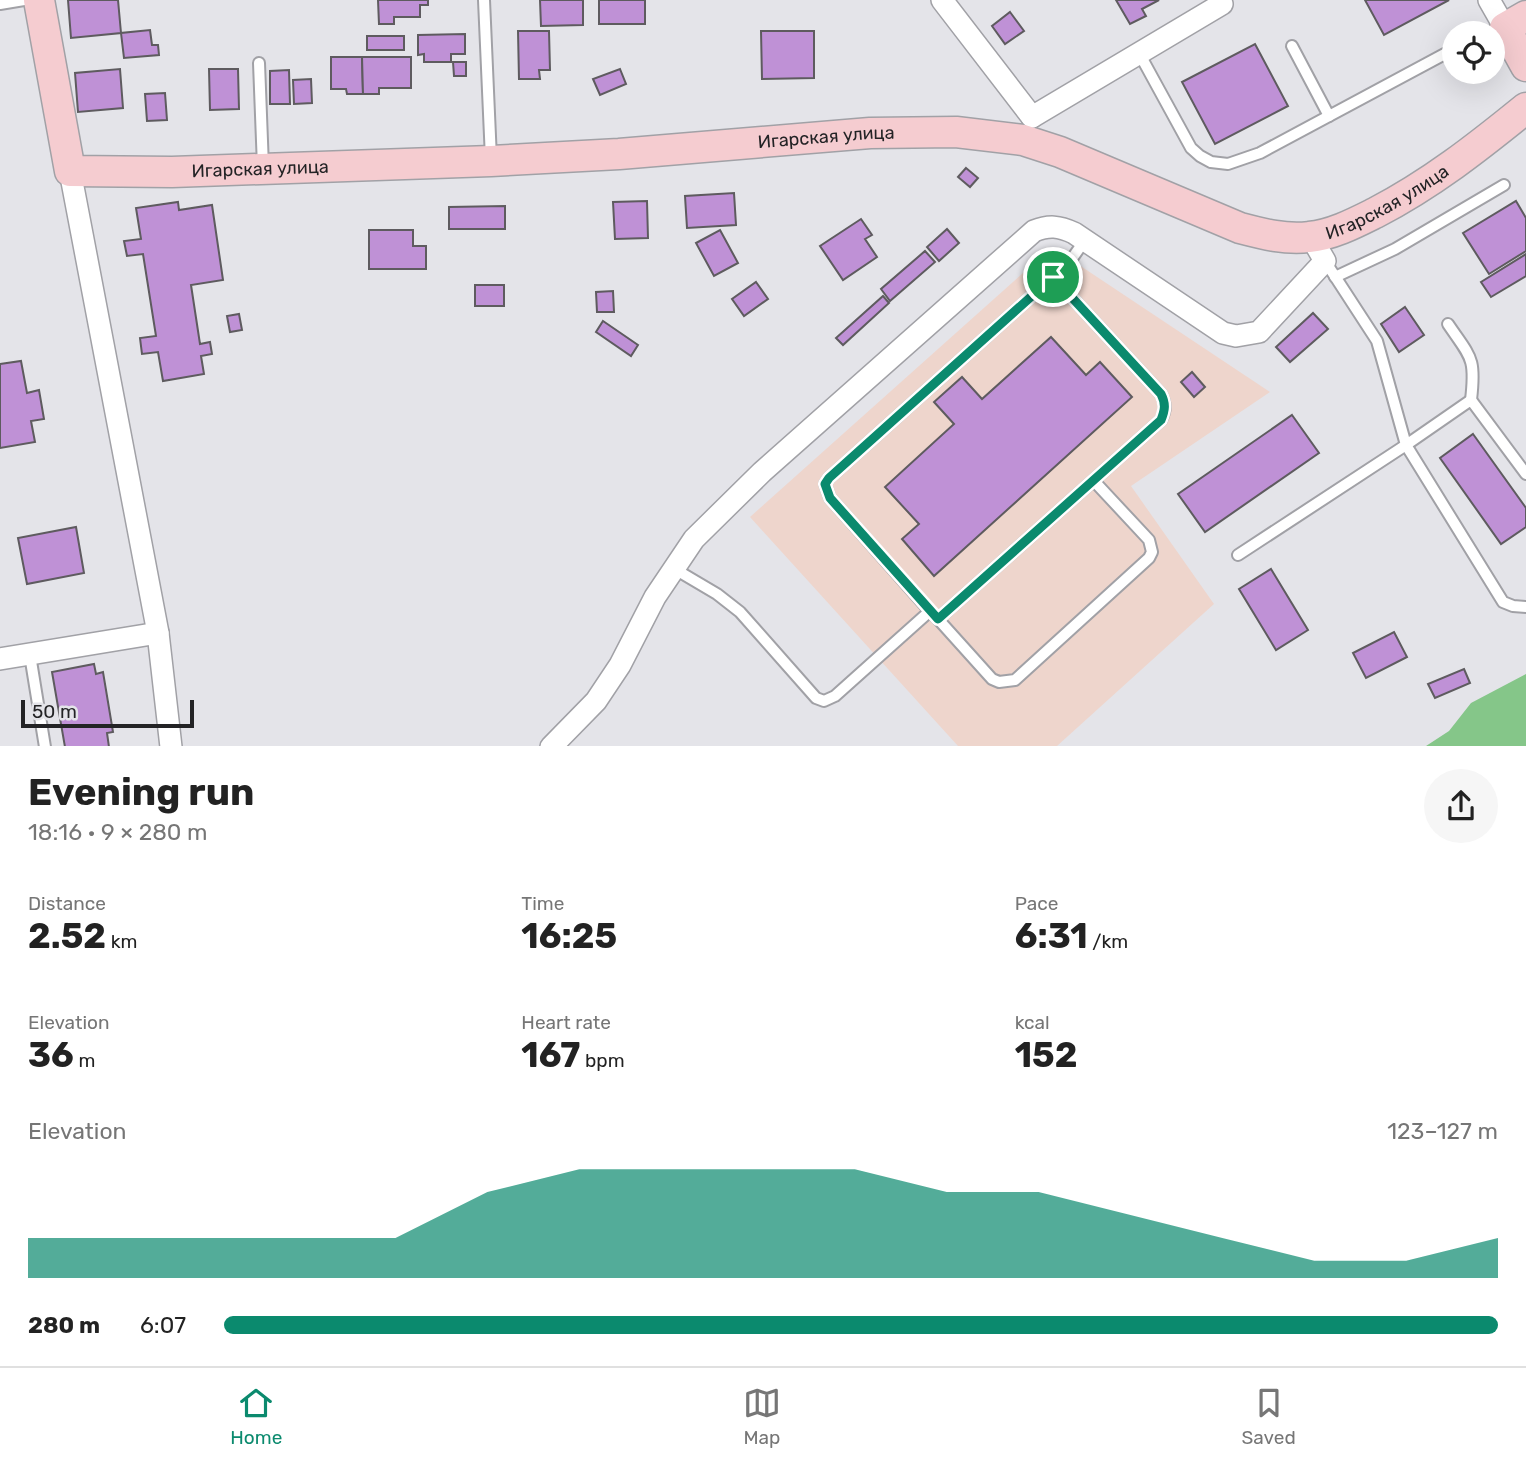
<!DOCTYPE html>
<meta charset="utf-8">
<style>
body{margin:0;font-family:Rubik,sans-serif;background:#f6f6f6;color:#222;height:100vh;display:flex;flex-direction:column;font-size:26px;white-space:nowrap}
*{box-sizing:border-box;margin:0}
p{font-size:23px;color:#767676}
.icon{flex:none;width:38px;height:38px;fill:none;stroke:currentColor;stroke-width:2;stroke-linecap:round;stroke-linejoin:round}
.map{position:relative;height:746px;overflow:hidden}
.drawer{display:flex;flex-direction:column;background:#fff;flex:1}
.drawer>*{flex:none}
.tools{position:absolute;left:1442px;top:21px;display:grid;gap:14px}
.tools a{display:grid;place-items:center;width:63px;height:63px;border-radius:50%;background:#fff;box-shadow:0 7px 28px #0002;font-size:35px}
.scale{position:absolute;left:21px;bottom:18px;width:173px;box-sizing:border-box;padding-left:7px;border:4px solid #232325;border-top:0;font-size:19px;line-height:24px;white-space:nowrap;color:#232325;-webkit-text-stroke:5px #e4e4e9;paint-order:stroke}
.pin{position:absolute;display:grid;place-items:center;width:60px;height:60px;color:#fff;margin:-30px;border:4px solid #fff;border-radius:50%;box-shadow:0 2px 7px #0007}
.round{display:grid;place-items:center;flex:none;width:74px;height:74px;border-radius:37px;background:#f6f6f6}
.headline{display:flex;align-items:center;justify-content:space-between;height:119px;padding:0 28px}
h1{font-size:38px;font-weight:700;line-height:52px}
.stats{display:grid;grid-template-columns:repeat(3,1fr);gap:10px;height:119px;padding:7px 28px}
.stats div{display:grid;align-content:center}
.stats b{font-size:35px;font-weight:700}
.stats small{font-size:19px;font-weight:400}
.stats p{font-size:19px}
.chart{height:196px;padding:14px 28px}
.chart p{display:flex;justify-content:space-between}
.chart svg{width:100%;height:126px;margin-top:7px;fill:#0b8a6e;opacity:.7}
ul{padding:0 28px;list-style:none;font-size:23px}
li{display:grid;grid-template-columns:112px 84px 1fr;align-items:center;height:52px}
li i{height:18px;border-radius:9px;background:#0b8a6e}
.menu{display:flex;justify-content:space-around;align-items:center;height:98px;border-top:2px solid #e0e0e0;background:#fff;font-size:19px;color:#767676}
.menu a{display:grid;justify-items:center;gap:4px}
.menu .on{color:#0b8a6e}
.map>svg:first-child{display:block}
.education{fill:#eed5cc}
.forest{fill:#85c689}
.building{fill:#bf91d6;stroke:#5e5b5f;stroke-width:2}
.lines{fill:none;stroke-linecap:round;stroke-linejoin:round}
.lane-casing{stroke:#a1a1a6;stroke-width:14}
.street-casing{stroke:#a1a1a6;stroke-width:24}
.secondary-casing{stroke:#a1a1a6;stroke-width:33}
.lane{stroke:#fff;stroke-width:10}
.street{stroke:#fff;stroke-width:21}
.secondary{stroke:#f5ccd0;stroke-width:30}
.route-casing{stroke:#fff;stroke-width:14}
.route{stroke:#0b8a6e;stroke-width:9}
.labels{text-anchor:middle;stroke-width:5;stroke-linejoin:round;paint-order:stroke}
.street-label{font-size:18px;fill:#232325;stroke:#e4e4e9}
</style>
<div class="map">
<svg width="1526" height="747" viewBox="0 0 1526 747">
<rect width="100%" height="100%" fill="#e4e4e9"/>
<!-- education -->
<polygon class="education" points="1052,247 1270,392 1131,486 1214,604 1057,746 958,746 750,517"/>
<!-- forest -->
<polygon class="forest" points="1526,674 1526,746 1426,746 1449,731 1471,703"/>
<!-- building -->
<g class="building">
<polygon points="68,0 118,0 121,33 71,38"/>
<polygon points="378,0 428,0 428,5 420,5 420,17 394,17 394,24 379,24"/>
<polygon points="540,0 583,0 583,25 541,26"/>
<rect x="599" y="0" width="46" height="24"/>
<polygon points="1116,0 1159,0 1142,9 1146,16 1130,24"/>
<polygon points="1365,0 1449,0 1384,35"/>
<polygon points="1010,12 1024,31 1005,44 992,26"/>
<polygon points="150,30 152,45 158,45 159,55 124,58 121,33"/>
<polygon points="518,31 549,31 550,70 539,70 540,79 519,79"/>
<polygon points="761,31 814,31 814,78 762,79"/>
<polygon points="465,34 465,54 451,54 451,62 424,62 424,54 418,55 418,35"/>
<rect x="367" y="36" width="37" height="14"/>
<polygon points="1255,44 1288,106 1215,144 1182,82"/>
<polygon points="331,57 362,57 363,94 347,94 346,89 331,89"/>
<polygon points="362,57 411,57 411,88 379,88 379,94 363,94"/>
<polygon points="453,62 466,62 466,76 454,76"/>
<polygon points="120,69 123,108 78,112 75,73"/>
<polygon points="209,69 238,69 239,109 210,110"/>
<polygon points="620,69 626,84 600,95 593,79"/>
<polygon points="289,70 290,104 270,104 270,71"/>
<polygon points="311,79 312,103 294,104 293,80"/>
<polygon points="165,93 167,120 147,121 145,94"/>
<polygon points="966,168 978,178 970,187 958,177"/>
<polygon points="734,193 736,225 687,228 685,196"/>
<polygon points="647,201 648,238 615,239 613,202"/>
<polygon points="1516,201 1526,218 1526,251 1489,274 1463,233"/>
<polygon points="178,202 179,210 212,205 223,280 191,285 200,344 210,342 212,354 201,356 204,374 163,381 158,352 142,354 140,338 156,336 143,254 127,256 124,241 141,239 136,208"/>
<polygon points="505,206 505,229 449,229 449,207"/>
<polygon points="861,219 872,235 865,239 877,257 843,280 820,246"/>
<polygon points="947,229 959,243 939,261 927,247"/>
<polygon points="369,230 413,230 413,246 426,246 426,269 369,269"/>
<polygon points="720,230 738,263 714,276 696,243"/>
<polygon points="925,251 935,262 890,301 881,289"/>
<polygon points="1526,254 1526,276 1491,297 1481,282"/>
<polygon points="756,282 768,299 744,316 732,299"/>
<rect x="475" y="285" width="29" height="21"/>
<polygon points="613,291 614,312 597,312 596,292"/>
<polygon points="883,296 889,303 843,345 836,338"/>
<polygon points="1405,307 1424,335 1399,352 1381,324"/>
<polygon points="1313,313 1328,329 1290,362 1276,347"/>
<polygon points="239,314 242,330 230,332 227,316"/>
<polygon points="603,321 638,345 631,356 596,332"/>
<polygon points="1051,337 1086,375 1100,362 1132,397 934,576 902,539 919,524 885,487 954,424 934,402 962,377 982,399"/>
<polygon points="21,361 27,393 39,390 44,419 31,421 35,442 0,448 0,364"/>
<polygon points="1192,372 1205,387 1194,397 1181,382"/>
<polygon points="1292,415 1319,453 1205,532 1178,494"/>
<polygon points="1473,434 1526,508 1526,527 1501,544 1440,458"/>
<polygon points="76,527 84,573 27,584 18,538"/>
<polygon points="1271,569 1308,630 1276,650 1239,589"/>
<polygon points="1394,632 1407,657 1366,678 1353,653"/>
<polygon points="94,664 96,674 103,672 113,732 107,733 109,747 65,747 52,672"/>
<polygon points="1464,669 1470,683 1435,698 1428,684"/>
</g>
<g class="lines">
<defs>
<g id="lane">
<polyline points="484,0 491,159"/>
<polyline points="0,4 24,0"/>
<polyline points="1292,46 1329,116"/>
<polyline points="1139,53 1191,148 1200,156 1211,162 1228,164 1260,153 1454,49"/>
<polyline points="259,63 263,167"/>
<polyline points="1325,261 1377,341 1406,445 1503,602 1513,606 1526,607"/>
<polyline points="1053,277 1071,260 1085,240"/>
<polyline points="1335,277 1395,249 1504,185"/>
<path d="M 1448,324 C 1471,358 1476,357 1471,400"/>
<polyline points="1238,555 1406,445 1471,400 1526,474"/>
<path d="M 673,568 L 717,594 L 740,612 L 816,698 L 824,701 L 835,696 L 930,611 L 938,619 L 1161,420 C 1166,410 1166,404 1161,394 L 1053,277 L 829,478 L 825,484 L 830,498 L 930,611"/>
<polyline points="938,619 992,679 999,682 1015,680 1149,558 1152,552 1149,540 1094,481"/>
<polyline points="30,655 45,747"/>
</g>
<g id="street">
<polyline points="942,0 1032,117"/>
<polyline points="1489,0 1505,28"/>
<polyline points="1032,117 1222,4 1219,0"/>
<polyline points="70,171 158,633 171,747"/>
<polyline points="0,659 158,633"/>
<path d="M 551,747 L 596,701 L 620,665 L 655,597 L 694,539 L 762,472 L 1034,231 C 1049,225 1059,226 1074,233 L 1223,333 L 1236,336 L 1259,332 L 1325,261 L 1311,237"/>
</g>
<g id="secondary">
<path id="s1" d="M 39,0 L 70,171 L 172,172 L 491,161 L 619,154 L 870,133 L 956,132 L 1023,140 L 1060,152 L 1240,228 C 1263,234 1286,240 1309,237 C 1332,235 1355,223 1375,213 C 1431,184 1478,147 1526,108"/>
<polyline points="1526,16 1505,28 1526,66"/>
</g>
</defs>
<!-- lane casing -->
<use href="#lane" class="lane-casing"/>
<!-- street casing -->
<use href="#street" class="street-casing"/>
<!-- secondary casing -->
<use href="#secondary" class="secondary-casing"/>
<!-- lane -->
<use href="#lane" class="lane"/>
<!-- street -->
<use href="#street" class="street"/>
<!-- secondary -->
<use href="#secondary" class="secondary"/>
</g>
<g class="lines">
<defs>
<path id="route" d="M 1053,277 L 1161,394 C 1166,404 1165,410 1161,420 L 938,619 L 830,498 L 825,484 L 829,478 Z"/>
</defs>
<!-- route casing -->
<use href="#route" class="route-casing"/>
<!-- route -->
<use href="#route" class="route"/>
</g>
<g class="labels">
<!-- street labels -->
<g class="street-label">
<text dy="6" stroke="none"><textPath href="#s1" startOffset="931">Игарская улица</textPath></text>
<text dy="6" stroke="none"><textPath href="#s1" startOffset="364">Игарская улица</textPath></text>
<text dy="6" stroke="none"><textPath href="#s1" startOffset="1519">Игарская улица</textPath></text>
</g>
</g>
</svg>
<div class="tools">
<a><svg class="icon" aria-label="locate" viewBox="0 0 24 24"><circle cx="12" cy="12" r="6"/><path d="M12 2v4M12 18v4M2 12h4M18 12h4"/></svg></a>
</div>
<div class="scale">50 m</div>
<div class="pin" style="left:1053px;top:277px;background:#1e9e55"><svg class="icon" aria-label="arrive" viewBox="0 0 24 24"><path d="M6 21V4h12l-3 4 3 4H6"/></svg></div>
</div>
<section class="drawer">
<div class="headline"><div><h1>Evening run</h1><p>18:16 · 9 × 280 m</p></div><a class="round"><svg class="icon" aria-label="share" viewBox="0 0 24 24"><path d="M12 15V3M7 8l5-5 5 5M5 13v7h14v-7"/></svg></a></div>
<div class="stats">
<div><p>Distance</p><b>2.52<small> km</small></b></div>
<div><p>Time</p><b>16:25</b></div>
<div><p>Pace</p><b>6:31<small> /km</small></b></div>
</div>
<div class="stats">
<div><p>Elevation</p><b>36<small> m</small></b></div>
<div><p>Heart rate</p><b>167<small> bpm</small></b></div>
<div><p>kcal</p><b>152</b></div>
</div>
<div class="chart"><p><span>Elevation</span>123–127 m</p>
<svg viewBox="0 0 160 44" preserveAspectRatio="none"><path d="M0 44V30L10 30L20 30L30 30L40 30L50 14L60 6L70 6L80 6L90 6L100 14L110 14L120 22L130 30L140 38L150 38L160 30V44z"/></svg>
</div>
<ul>
<li><b>280 m</b>6:07<i style="width:100%"></i></li>
</ul>
</section>
<nav class="menu">
<a class="on"><svg class="icon" aria-label="home" viewBox="0 0 24 24"><path d="M3 11l9-7 9 7M6 9v11h12V9"/></svg>Home</a>
<a><svg class="icon" aria-label="map" viewBox="0 0 24 24"><path d="M3 6l6-2 6 2 6-2v14l-6 2-6-2-6 2zM9 4v14M15 6v14"/></svg>Map</a>
<a><svg class="icon" aria-label="saved" viewBox="0 0 24 24"><path d="M7 4h10v16l-5-4-5 4z"/></svg>Saved</a>
</nav>
